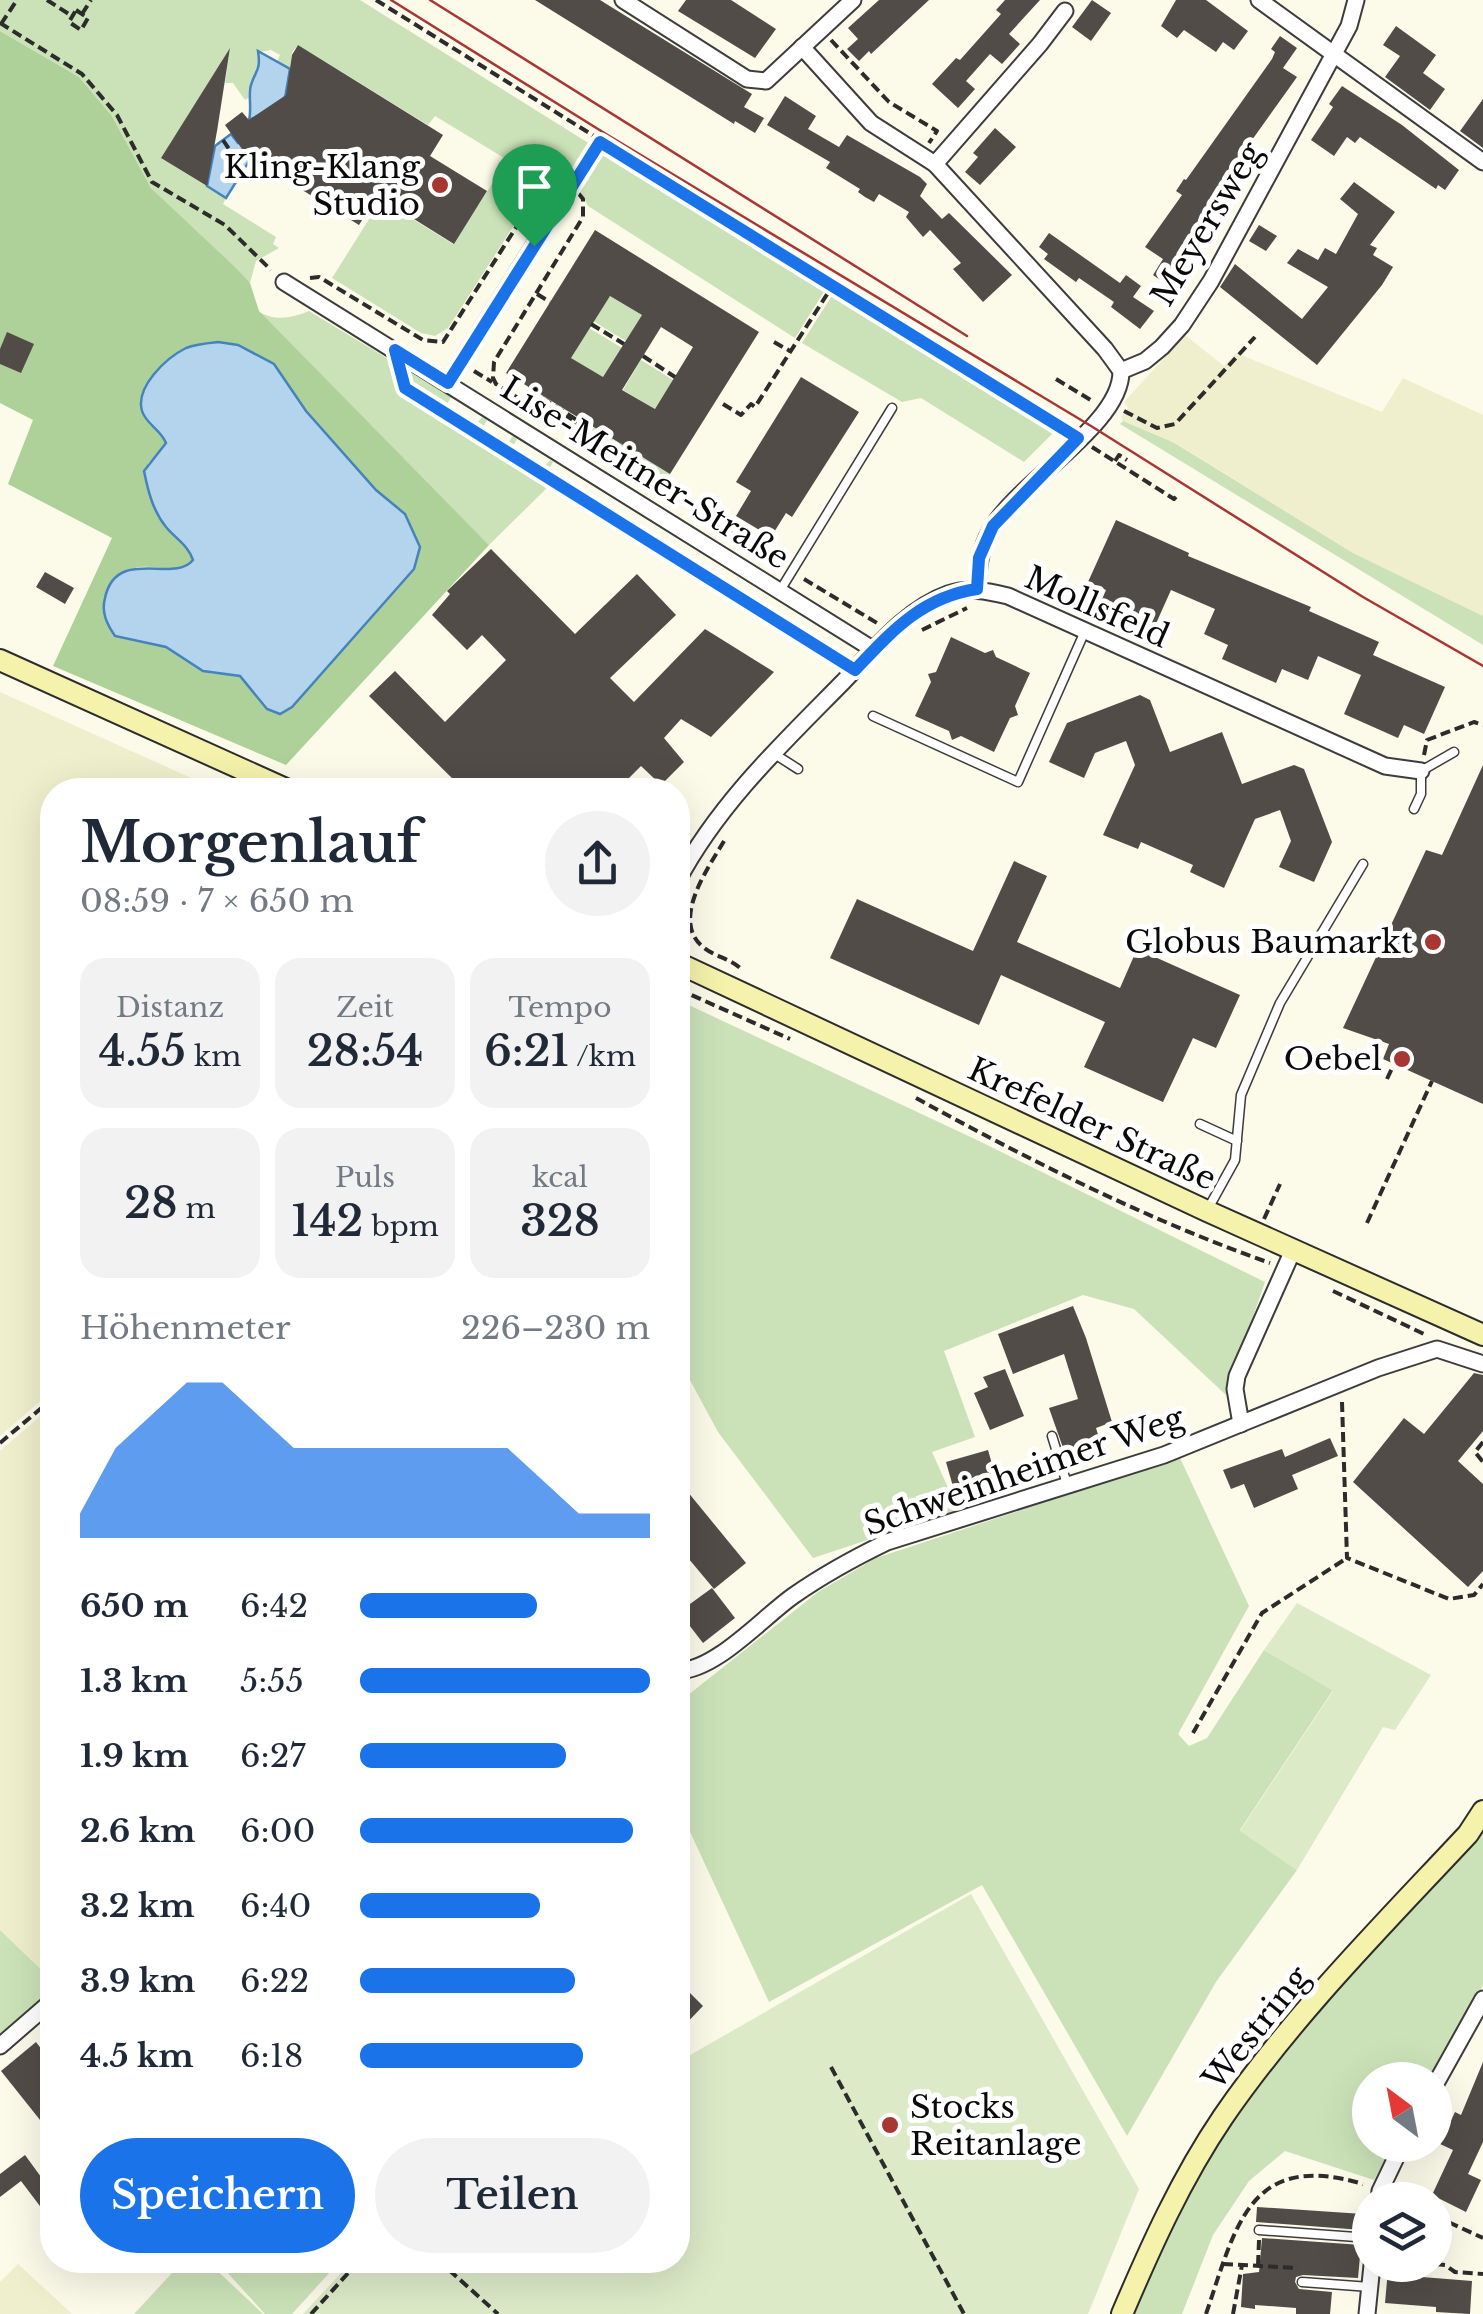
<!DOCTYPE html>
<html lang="de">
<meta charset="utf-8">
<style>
body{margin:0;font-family:"Libre Baskerville",serif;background:#f2f2f3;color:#1f2937;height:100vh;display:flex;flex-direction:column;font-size:38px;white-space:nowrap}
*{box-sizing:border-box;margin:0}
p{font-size:32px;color:#747a83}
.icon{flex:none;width:55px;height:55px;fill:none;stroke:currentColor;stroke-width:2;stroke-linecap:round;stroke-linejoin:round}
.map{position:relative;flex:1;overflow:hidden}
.panel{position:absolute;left:40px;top:778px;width:650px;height:1495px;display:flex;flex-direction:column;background:#fff;border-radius:40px;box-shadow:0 10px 40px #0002}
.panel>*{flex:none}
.needle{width:65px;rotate:328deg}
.tools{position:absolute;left:1352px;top:2062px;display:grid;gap:20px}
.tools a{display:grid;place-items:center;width:100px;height:100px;border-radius:50%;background:#fff;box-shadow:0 10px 40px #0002;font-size:50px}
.pin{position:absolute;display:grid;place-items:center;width:85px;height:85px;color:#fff;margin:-102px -42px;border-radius:50% 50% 50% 0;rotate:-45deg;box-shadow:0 0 10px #0007}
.pin .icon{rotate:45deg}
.round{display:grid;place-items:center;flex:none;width:105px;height:105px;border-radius:52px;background:#f2f2f3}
.headline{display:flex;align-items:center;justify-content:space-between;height:170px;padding:0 40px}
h1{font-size:55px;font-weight:600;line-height:75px}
.stats{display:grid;grid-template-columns:repeat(3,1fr);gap:15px;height:170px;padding:10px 40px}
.stats div{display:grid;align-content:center;border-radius:25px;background:#f2f2f3;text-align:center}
.stats b{font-size:42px;font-weight:600}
.stats small{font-size:28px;font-weight:400}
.stats p{font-size:28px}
.chart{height:280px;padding:20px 40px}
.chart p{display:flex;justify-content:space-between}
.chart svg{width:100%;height:180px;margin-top:10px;fill:#1a73e8;opacity:.7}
.cta{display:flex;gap:20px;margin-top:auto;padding:20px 40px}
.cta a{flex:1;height:115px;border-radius:60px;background:#1a73e8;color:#fff;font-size:40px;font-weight:600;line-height:115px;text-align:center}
.cta a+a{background:#f2f2f3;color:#1f2937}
ul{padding:0 40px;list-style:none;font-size:32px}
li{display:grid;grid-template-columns:160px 120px 1fr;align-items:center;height:75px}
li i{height:25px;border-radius:12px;background:#1a73e8}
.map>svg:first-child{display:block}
.farmland{fill:#efefcd}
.green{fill:#cbe2b8}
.forest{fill:#aed199;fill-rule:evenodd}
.pitch{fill:#dceac8}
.water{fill:#b4d4ee;stroke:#4483bc;stroke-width:2.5}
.building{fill:#514c48;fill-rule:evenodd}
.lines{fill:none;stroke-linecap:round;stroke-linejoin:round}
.lane-casing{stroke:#3d3d3d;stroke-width:11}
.street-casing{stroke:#3d3d3d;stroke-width:19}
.secondary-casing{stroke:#2c2c2c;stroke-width:24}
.path{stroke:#2c2c2c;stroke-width:4;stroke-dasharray:10 5;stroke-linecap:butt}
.lane{stroke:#fff;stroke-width:8}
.street{stroke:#fff;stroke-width:15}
.secondary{stroke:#f5f2ab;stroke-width:20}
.tram{stroke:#a83633;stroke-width:2.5}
.route-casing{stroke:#fff;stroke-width:20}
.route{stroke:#1a73e8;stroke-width:12}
.poi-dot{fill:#a83633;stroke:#fff;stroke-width:4}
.labels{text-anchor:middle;stroke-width:10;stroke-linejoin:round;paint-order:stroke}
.poi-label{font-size:32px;fill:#0a0a0a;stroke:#fff;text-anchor:end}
.street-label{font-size:32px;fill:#0a0a0a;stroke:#fff}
</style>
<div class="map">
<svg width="1483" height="2314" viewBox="0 0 1483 2314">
<rect width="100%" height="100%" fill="#fcfae9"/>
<!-- farmland -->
<g class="farmland">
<polygon points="1185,335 1224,366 1236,353 1382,412 1403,378 1483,415 1483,616 1353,553 1174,442 1123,421 1121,417 1128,408 1124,402"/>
<polygon points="0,692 218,790 52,790 52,1391 0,1436"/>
<polygon points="52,1406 52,1980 0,1930 0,1451"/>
<polygon points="18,2264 72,2314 0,2314 0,2282"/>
</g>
<!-- green -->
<g class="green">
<polygon points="0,0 360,0 590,144 567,178 542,181 435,116 428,125 298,45 292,52 290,69 277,62 280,55 271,50 259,52 260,70 251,83 251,96 245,100 233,83 225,83 230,49 161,158 226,198 223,204 276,237 273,244 279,248 256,261 250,283 151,188 112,116 79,77 0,31"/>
<polygon points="415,146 423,151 390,205 453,244 494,181 525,200 527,205 448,328 435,336 421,333 332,278"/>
<polygon points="599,149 825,290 795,338 588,206 577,184"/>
<polygon points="833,294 899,330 1056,430 1024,462 921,398 902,402 802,343"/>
<polygon points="610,296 642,315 626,341 593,321"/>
<path d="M 258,311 C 275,322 292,318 309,311 L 451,397 L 445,408 L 475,426 L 482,417 L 487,420 L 481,430 L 506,446 L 513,436 L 517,439 L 512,448 L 543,468 L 550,460 L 553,462 L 548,471 L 552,483 L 489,545 Z"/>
<polygon points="589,328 622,348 603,377 571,358"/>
<polygon points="641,360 673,380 655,409 623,390"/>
<polygon points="1123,421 1173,442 1353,553 1483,616 1483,645 1120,424"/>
<polygon points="594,427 670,474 664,483 587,436"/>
<polygon points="678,1000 977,1140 1265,1282 1226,1395 1134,1309 1083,1295 944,1351 975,1437 932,1452 958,1510 813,1558 718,1432 678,1358"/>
<polygon points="1180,1458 1249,1606 1178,1734 1189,1746 1207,1738 1264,1650 1333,1690 1240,1830 1297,1870 1216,1982 1127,2136 982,1885 769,2002 678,1806 678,1703 818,1592 876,1558"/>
<path d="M 1483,1831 L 1483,1985 L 1430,2080 L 1370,2080 L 1370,2145 L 1394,2145 L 1374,2180 L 1285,2151 L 1249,2181 L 1213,2235 L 1182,2314 L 1133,2314 C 1179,2208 1232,2110 1308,2021 C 1363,1956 1429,1899 1483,1831 Z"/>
<polygon points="0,1930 52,1980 52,1994 0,2040"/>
<polygon points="184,2260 206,2260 263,2314 134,2314"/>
<polygon points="216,2260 341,2260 292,2314 265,2314"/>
</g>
<!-- forest -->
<path class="forest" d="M 0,31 L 79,77 L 112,116 L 151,188 L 238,270 L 250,283 L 259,311 L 489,545 L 286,765 L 53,666 L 112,538 L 8,484 L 33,420 L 0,403 ZM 218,342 L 238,345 L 274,364 L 306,411 L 376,490 L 405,514 L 414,569 L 292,707 L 280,714 L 267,709 L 240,676 C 228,672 214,676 202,671 C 190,665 181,654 170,649 C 145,636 97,646 104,600 C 107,585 120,572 135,568 C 155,563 180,577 194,560 C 188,545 176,539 166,527 C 150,507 148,487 148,463 L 162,452 L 166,443 L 163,434 L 145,418 L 144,387 L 187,348 Z"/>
<!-- pitch -->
<g class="pitch">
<polygon points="1297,1603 1431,1675 1395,1730 1383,1727 1297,1870 1240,1831 1333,1691 1264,1650"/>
<polygon points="971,1894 1139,2189 1088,2314 303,2314 353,2260 678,2260 678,2062"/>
</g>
<!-- water -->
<g class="water">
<path d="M 258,51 L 290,69 L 284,104 L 249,120 C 252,109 248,94 251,85 C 256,69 261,71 258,51 Z"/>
<polygon points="231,134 238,143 266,134 226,198 207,186 215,146"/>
<path d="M 218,342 L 238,345 L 274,364 L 306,411 L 376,490 L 405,514 L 420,547 L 414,569 L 292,707 L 280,714 L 267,709 L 240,676 L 203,671 L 166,647 L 115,636 C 107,624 101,613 105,598 C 116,546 174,584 193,560 C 188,545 176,539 166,527 C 153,511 148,491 144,471 L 166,443 C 161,430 146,424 142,411 C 135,387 166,358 186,348 C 196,344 208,343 218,342 Z"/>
</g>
<!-- building -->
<g class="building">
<polygon points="535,0 600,0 752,94 744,107 764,118 755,133 735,121 734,124"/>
<polygon points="686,0 731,0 776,29 755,58 678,11"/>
<polygon points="879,0 929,0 871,54 869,51 859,61 847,49 858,39 848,28"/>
<polygon points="1005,0 1040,0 1009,34 1020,44 1002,64 990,54 966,81 975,89 958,108 932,84 956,58 960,60 1001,14 996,10"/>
<polygon points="1092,0 1111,13 1091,41 1072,27"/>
<polygon points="1176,0 1206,0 1248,31 1234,50 1223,42 1216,52 1184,30 1177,38 1161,26"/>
<polygon points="1396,26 1436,55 1423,73 1445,89 1430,110 1385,77 1400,56 1383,45"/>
<polygon points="1280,36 1297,48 1283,68 1297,77 1222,182 1229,187 1215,207 1218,209 1180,269 1177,267 1166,284 1153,275 1163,259 1145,247 1182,195 1176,191 1184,179 1186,180 1272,59 1275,52 1271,49"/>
<polygon points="298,45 443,135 430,156 487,191 454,244 377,196 359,225 247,156 225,125 242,112 249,120 286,95 292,55"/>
<polygon points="230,48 217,131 207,186 161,158"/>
<polygon points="1342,86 1402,125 1459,170 1445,190 1438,185 1436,189 1360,137 1355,143 1347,137 1334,156 1311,140 1333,107 1329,104"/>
<polygon points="785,96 816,116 808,129 839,147 847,135 920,177 927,184 920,196 942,219 949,213 1012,275 983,302 953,269 961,263 930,230 923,237 906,217 909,212 879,194 874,202 865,197 858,192 860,189 826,168 830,162 767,125"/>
<polygon points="1483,99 1483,148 1460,131"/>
<polygon points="995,128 1016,147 980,185 965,172 978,157 973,153"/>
<polygon points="1354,182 1395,212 1370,245 1377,248 1373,255 1393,267 1382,285 1317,365 1220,287 1235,264 1302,319 1328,287 1287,263 1298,249 1318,260 1325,248 1336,254 1358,214 1340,199"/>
<polygon points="1259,225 1277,236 1266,251 1249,241"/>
<path d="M 595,230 L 759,332 L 670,474 L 506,373 ZM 610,296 L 642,315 L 603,377 L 571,358 ZM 661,327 L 693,347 L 655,409 L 622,390 Z"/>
<polygon points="1049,233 1120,283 1126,275 1141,286 1133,297 1154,311 1140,329 1111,307 1114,302 1079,278 1076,282 1044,259 1048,254 1039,247"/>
<polygon points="7,332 34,344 21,373 0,364 0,349"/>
<polygon points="801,377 859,412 792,517 786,513 771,537 736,516 751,491 736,482"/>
<polygon points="1116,520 1189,553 1188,556 1311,607 1309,611 1379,642 1373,655 1445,687 1424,734 1404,725 1398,738 1344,714 1361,675 1318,656 1308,680 1282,669 1276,683 1222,659 1228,645 1204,634 1215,609 1171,590 1154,628 1100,604 1106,590 1088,582"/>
<polygon points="491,549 575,634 637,574 676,615 610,678 634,702 705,629 774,672 711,737 681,719 664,738 684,762 661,785 641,766 617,790 464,790 369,696 395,671 445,722 506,660 482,635 467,650 432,615 450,594 447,591"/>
<polygon points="45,572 74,588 65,604 36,587"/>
<polygon points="951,637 985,653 993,650 996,657 1030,673 1015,706 1018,715 1010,718 994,752 961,736 952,740 949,731 915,716 931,682 928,674 936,672"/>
<polygon points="1140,695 1150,700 1170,752 1222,732 1242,784 1294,765 1304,769 1332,842 1314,882 1279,867 1291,841 1280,810 1255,819 1224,888 1190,872 1193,865 1141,842 1138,849 1103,835 1135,765 1126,741 1095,753 1084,778 1049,762 1067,723"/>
<polygon points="1483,765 1483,1104 1383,1059 1389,1044 1343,1028 1426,850 1442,855"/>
<polygon points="1014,861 1047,876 1017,942 1120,988 1137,949 1240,995 1216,1048 1193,1038 1163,1102 1084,1067 1105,1022 1001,975 979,1025 830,958 857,899 973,951"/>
<polygon points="1073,1306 1086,1338 1112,1422 1096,1428 1103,1451 1068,1462 1049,1408 1078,1399 1064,1354 1013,1374 998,1334"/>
<polygon points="1005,1369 1024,1416 990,1430 974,1393 988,1387 983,1377"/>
<polygon points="1474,1373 1483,1375 1483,1431 1458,1461 1483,1484 1483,1571 1468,1587 1353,1482 1404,1418 1424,1434"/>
<polygon points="1330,1438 1338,1456 1292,1475 1298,1489 1254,1508 1244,1484 1231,1489 1223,1470 1282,1449 1285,1457"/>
<polygon points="988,1450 996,1478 954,1490 946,1462"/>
<polygon points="678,1480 746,1563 714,1589 678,1546"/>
<polygon points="712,1588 735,1618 703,1643 679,1612"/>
<polygon points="678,1981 703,2006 678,2032"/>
<polygon points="36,2042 52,2063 52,2135 1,2071"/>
<polygon points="1483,2062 1483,2142 1468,2174 1481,2180 1466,2212 1432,2195 1453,2150 1440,2144 1455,2112 1461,2115"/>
<polygon points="25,2155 52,2192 52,2222 21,2181 0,2197 0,2174"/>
<polygon points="1257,2207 1363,2214 1362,2230 1256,2222"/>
<polygon points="1262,2238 1361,2245 1358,2278 1303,2275 1296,2277 1295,2282 1299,2289 1332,2292 1330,2314 1296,2314 1296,2308 1255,2305 1255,2309 1241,2307 1243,2274 1259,2272"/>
<polygon points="1388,2270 1422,2272 1422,2277 1472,2281 1470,2314 1436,2312 1436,2307 1385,2303"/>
</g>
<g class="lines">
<defs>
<g id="lane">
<polyline points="781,589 892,408"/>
<polyline points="873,716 1018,782 1085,631"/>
<polyline points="773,753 798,769"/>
<polyline points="1414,809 1421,794 1421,771 1454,752"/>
<polyline points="1200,1124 1237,1141"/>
<polyline points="1209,1207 1235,1160 1241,1095 1280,1003 1363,864"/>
<polyline points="1052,1436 1067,1484"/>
<polyline points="1259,2230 1370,2238"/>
<polyline points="1302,2282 1370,2287"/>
</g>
<g id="street">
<polyline points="623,0 747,79 766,81 853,0"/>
<polyline points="1259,0 1483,162"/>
<polyline points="802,47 871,123 935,164 1105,349 1121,371"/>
<polyline points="935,164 1040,44 1065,11"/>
<polyline points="284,282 874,650"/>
<polyline points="448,383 557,209"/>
<path d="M 977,589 C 978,567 980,549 991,530 C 1017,482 1122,425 1121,371 L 1145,361 L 1162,347 L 1182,325 L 1211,281 L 1349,26 L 1356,0"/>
<path d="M 678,880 C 719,803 783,743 843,682 C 873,651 906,609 948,594 C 968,587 987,591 1008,596 L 1385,766 L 1421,771"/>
<polyline points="1241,1424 1235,1389 1237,1376 1294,1248"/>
<path d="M 678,1671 C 716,1670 761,1619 793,1596 C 823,1575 854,1558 887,1542 L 1164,1455 L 1378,1368 L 1437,1349 L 1483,1364"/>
<polyline points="0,2046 52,2001"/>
<polyline points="1435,2085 1483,1999"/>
<polyline points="1379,2200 1380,2191 1402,2145"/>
<polyline points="1367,2314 1372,2265"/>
</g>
<g id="secondary">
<polyline points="0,660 288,790"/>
<polyline points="678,963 1207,1211 1483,1335"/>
<path d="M 1122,2314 C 1151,2246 1181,2179 1223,2117 C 1294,2014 1383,1925 1468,1834 L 1483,1811"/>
</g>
</defs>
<!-- lane casing -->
<use href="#lane" class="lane-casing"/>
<!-- street casing -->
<use href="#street" class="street-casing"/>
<!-- secondary casing -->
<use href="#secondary" class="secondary-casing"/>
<!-- path -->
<g class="path">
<polyline points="47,0 72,16"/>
<polyline points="376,0 1067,431"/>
<polygon points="76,10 88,18 81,30 69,22"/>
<polyline points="82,14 91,0"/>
<polyline points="0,23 82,74 117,115 152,182 225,225 271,270"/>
<polyline points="1,24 17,0"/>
<polyline points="831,40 889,102 937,131 929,143"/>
<polyline points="223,140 233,155 226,159 239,178"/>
<polyline points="565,197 599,142"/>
<polyline points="310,278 319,277 423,340 443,342 538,193 553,183 572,185 583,199 583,217 494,362 493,378 496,384 783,566"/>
<polyline points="537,294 550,302"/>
<polyline points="591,324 624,344"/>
<polyline points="774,342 790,351"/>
<polyline points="643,356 675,377"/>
<polyline points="474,371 492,382"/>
<polyline points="402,374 405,388 843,662"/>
<polyline points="1056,379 1094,402"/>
<polyline points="723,404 741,415 751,404 755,407 833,285"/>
<polyline points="1124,411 1157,428 1175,424 1255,337"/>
<polyline points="571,432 576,424 538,400 541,397 583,424"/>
<polyline points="571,443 585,421"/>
<polyline points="1092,447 1174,499 1177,496"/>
<polyline points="1115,461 1119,455 1127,460"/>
<polyline points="804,579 877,623"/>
<polyline points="922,630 967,608"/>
<polyline points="1424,755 1427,740 1474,722 1483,725"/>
<path d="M 724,841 C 709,867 670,920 703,947 C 715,957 733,959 743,971"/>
<polyline points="678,989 790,1039"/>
<polyline points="1387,1079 1394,1064"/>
<path d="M 916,1098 C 1029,1160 1148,1220 1270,1263"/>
<polyline points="1264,1219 1280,1184"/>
<polyline points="1367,1223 1432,1081"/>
<polyline points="1333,1291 1424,1334"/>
<polyline points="1342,1402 1347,1558 1449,1599 1474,1595 1483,1584"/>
<polyline points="1483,1442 1475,1452 1483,1462"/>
<polyline points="0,1443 52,1399"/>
<polyline points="1193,1733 1262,1613 1347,1558"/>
<polyline points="831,2067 964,2314"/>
<polyline points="1435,2216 1483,2238"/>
<polyline points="438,2260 498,2314"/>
<polyline points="1223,2264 1298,2268"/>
<polyline points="1435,2264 1445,2265 1455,2272 1483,2274"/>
<polyline points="1258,2265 1259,2240"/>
<polyline points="311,2314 360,2260"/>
<path d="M 1206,2314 C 1236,2226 1249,2150 1363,2184"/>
<polyline points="1233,2314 1242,2265"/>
</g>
<!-- lane -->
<use href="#lane" class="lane"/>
<!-- street -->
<use href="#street" class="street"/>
<!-- secondary -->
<use href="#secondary" class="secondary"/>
<!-- tram -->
<g class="tram">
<polyline points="391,0 606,134 1091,426 1363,597 1483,666"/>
<polyline points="430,0 967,336"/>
</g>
</g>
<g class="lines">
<defs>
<path id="route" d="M 600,142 L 1078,438 L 993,526 L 979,558 L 977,589 C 922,597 892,631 855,670 L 405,388 L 395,350 L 448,383 Z"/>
</defs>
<!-- route casing -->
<use href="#route" class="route-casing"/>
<!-- route -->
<use href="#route" class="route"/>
</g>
<!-- markers -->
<g class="poi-dot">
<circle cx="440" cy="185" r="10"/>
<circle cx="1433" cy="942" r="10"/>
<circle cx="1402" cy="1059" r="10"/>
<circle cx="890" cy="2125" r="10"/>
</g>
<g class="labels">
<!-- poi labels -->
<g class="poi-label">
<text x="420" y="178">Kling-Klang<tspan x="420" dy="37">Studio</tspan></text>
<text x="1413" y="953">Globus Baumarkt</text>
<text x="1382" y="1070">Oebel</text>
<text x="910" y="2118" text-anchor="start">Stocks<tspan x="910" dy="37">Reitanlage</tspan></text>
</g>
<!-- street labels -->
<g class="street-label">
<text transform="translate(1207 224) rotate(-59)" y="11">Meyersweg</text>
<text transform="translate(645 473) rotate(32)" y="11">Lise-Meitner-Straße</text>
<text transform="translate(1097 607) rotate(24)" y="11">Mollsfeld</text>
<text transform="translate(1092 1124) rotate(25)" y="11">Krefelder Straße</text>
<text transform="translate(1024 1471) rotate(-19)" y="11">Schweinheimer Weg</text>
<text transform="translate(1256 2028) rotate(-51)" y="11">Westring</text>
</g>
</g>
</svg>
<div class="tools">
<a><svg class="needle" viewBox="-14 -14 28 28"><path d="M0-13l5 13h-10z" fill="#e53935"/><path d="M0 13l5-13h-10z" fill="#747a83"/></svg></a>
<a><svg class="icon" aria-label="layers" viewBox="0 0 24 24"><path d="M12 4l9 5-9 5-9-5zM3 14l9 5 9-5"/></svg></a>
</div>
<div class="pin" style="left:534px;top:246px;background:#1e9e55"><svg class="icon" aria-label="arrive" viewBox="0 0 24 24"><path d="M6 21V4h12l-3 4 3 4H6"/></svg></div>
<section class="panel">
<div class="headline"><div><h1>Morgenlauf</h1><p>08:59 · 7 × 650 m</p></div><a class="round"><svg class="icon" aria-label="share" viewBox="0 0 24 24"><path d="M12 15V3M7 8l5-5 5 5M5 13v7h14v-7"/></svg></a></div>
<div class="stats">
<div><p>Distanz</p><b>4.55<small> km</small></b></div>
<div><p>Zeit</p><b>28:54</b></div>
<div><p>Tempo</p><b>6:21<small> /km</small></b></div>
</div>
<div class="stats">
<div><b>28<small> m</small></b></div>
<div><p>Puls</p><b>142<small> bpm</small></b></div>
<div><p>kcal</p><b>328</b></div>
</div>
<div class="chart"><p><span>Höhenmeter</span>226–230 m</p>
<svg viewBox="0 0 160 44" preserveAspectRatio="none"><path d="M0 44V38L10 22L20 14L30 6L40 6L50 14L60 22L70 22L80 22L90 22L100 22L110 22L120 22L130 30L140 38L150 38L160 38V44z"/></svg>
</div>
<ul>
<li><b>650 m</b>6:42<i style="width:61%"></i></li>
<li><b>1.3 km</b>5:55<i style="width:100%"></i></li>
<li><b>1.9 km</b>6:27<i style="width:71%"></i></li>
<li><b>2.6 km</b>6:00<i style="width:94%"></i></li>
<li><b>3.2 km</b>6:40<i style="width:62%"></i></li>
<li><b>3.9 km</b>6:22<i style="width:74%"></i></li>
<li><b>4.5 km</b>6:18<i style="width:77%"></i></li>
</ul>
<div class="cta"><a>Speichern</a><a>Teilen</a></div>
</section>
</div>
